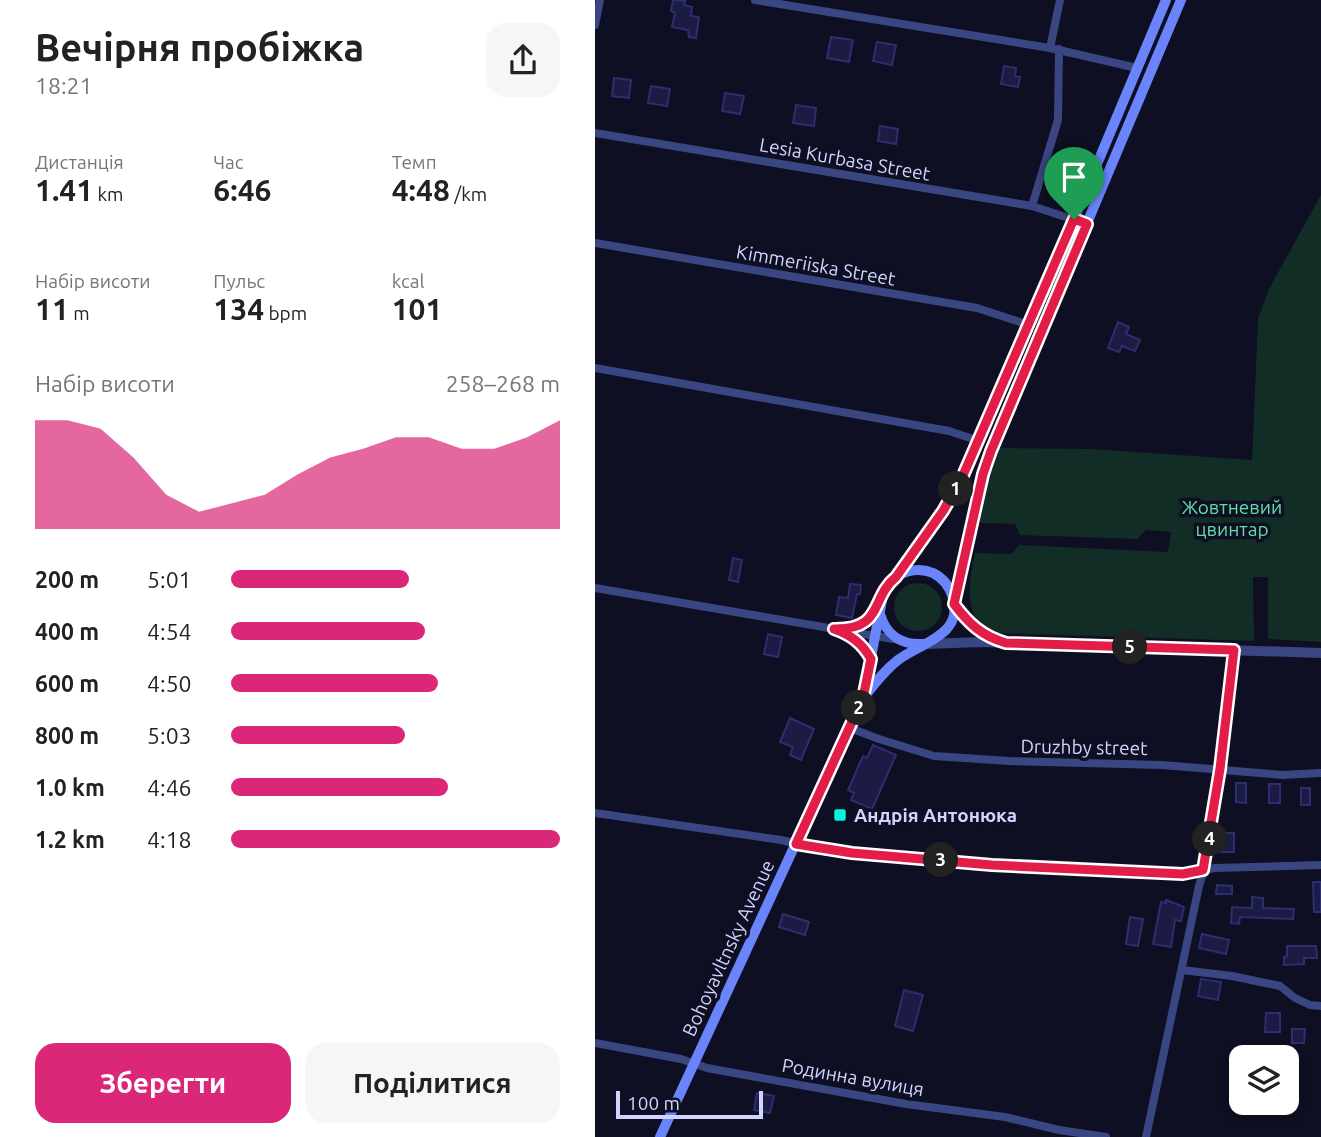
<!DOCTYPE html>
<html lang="uk">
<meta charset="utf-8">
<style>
body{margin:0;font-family:Ubuntu,sans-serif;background:#f6f6f6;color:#222;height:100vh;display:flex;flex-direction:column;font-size:26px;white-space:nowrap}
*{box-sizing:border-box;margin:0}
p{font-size:23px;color:#767676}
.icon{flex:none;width:38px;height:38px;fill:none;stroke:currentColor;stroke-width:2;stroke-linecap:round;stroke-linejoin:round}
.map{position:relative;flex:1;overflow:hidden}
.drawer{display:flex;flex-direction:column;background:#fff;width:595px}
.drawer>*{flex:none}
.buttons{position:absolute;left:634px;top:1045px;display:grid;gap:14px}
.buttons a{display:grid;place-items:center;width:70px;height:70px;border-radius:14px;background:#fff;box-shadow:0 4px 10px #0003;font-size:35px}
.scale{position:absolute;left:21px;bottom:18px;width:147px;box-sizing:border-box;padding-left:7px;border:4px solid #d1d5fe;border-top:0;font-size:19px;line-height:24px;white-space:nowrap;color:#d1d5fe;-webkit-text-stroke:5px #0e0f23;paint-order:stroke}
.pin{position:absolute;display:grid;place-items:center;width:60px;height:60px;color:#fff;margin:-72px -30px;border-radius:50% 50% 50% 0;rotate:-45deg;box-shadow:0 0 7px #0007}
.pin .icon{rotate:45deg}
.km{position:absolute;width:35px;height:35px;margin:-18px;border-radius:50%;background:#222;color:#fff;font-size:19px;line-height:35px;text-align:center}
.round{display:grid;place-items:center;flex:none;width:74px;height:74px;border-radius:21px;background:#f6f6f6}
.overview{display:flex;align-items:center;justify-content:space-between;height:119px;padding:0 35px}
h1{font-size:38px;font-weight:700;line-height:52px}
.figures{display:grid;grid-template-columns:repeat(3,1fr);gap:10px;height:119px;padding:7px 35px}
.figures div{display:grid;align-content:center}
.figures b{font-size:30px;font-weight:700}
.figures small{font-size:19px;font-weight:400}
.figures p{font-size:19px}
.chart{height:196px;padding:14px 35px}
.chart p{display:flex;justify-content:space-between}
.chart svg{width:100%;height:126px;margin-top:7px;fill:#db2777;opacity:.7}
.button{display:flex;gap:14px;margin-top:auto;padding:14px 35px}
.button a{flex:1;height:80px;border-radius:21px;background:#db2777;color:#fff;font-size:28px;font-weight:700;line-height:80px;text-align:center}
.button a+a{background:#f6f6f6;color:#222}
ul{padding:0 35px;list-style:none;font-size:23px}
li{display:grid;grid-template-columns:112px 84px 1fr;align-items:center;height:52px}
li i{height:18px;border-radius:9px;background:#db2777}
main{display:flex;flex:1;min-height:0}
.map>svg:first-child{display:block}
.green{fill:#122d26}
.building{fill:#1b1b43;stroke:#2d2e6f;stroke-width:2}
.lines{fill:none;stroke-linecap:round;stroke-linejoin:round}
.minor{stroke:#3a4681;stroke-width:8}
.tertiary{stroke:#3a4681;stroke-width:10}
.secondary{stroke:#6a85fc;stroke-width:10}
.route-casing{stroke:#fff;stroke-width:14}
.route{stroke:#e11d48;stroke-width:9}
.poi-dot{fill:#05f6db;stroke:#0e0f23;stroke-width:2.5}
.labels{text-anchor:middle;stroke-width:7;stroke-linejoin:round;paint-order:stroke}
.street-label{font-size:19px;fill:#d1d5fe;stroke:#0e0f23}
.park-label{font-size:19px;fill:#5fdda3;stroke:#0e0f23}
.poi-label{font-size:19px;font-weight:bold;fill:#d1d5fe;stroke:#0e0f23;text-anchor:start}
</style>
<main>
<section class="drawer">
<div class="overview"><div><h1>Вечірня пробіжка</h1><p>18:21</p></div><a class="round"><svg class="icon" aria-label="share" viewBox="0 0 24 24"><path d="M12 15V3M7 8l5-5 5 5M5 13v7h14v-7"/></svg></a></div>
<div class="figures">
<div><p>Дистанція</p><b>1.41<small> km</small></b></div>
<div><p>Час</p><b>6:46</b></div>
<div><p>Темп</p><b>4:48<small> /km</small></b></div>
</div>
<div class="figures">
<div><p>Набір висоти</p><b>11<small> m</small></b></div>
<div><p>Пульс</p><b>134<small> bpm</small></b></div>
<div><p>kcal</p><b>101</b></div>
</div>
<div class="chart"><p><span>Набір висоти</span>258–268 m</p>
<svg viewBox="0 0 160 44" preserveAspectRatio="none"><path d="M0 44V6L10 6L20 9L30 19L40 32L50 38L60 35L70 32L80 25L90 19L100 16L110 12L120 12L130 16L140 16L150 12L160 6V44z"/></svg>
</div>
<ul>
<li><b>200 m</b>5:01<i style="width:54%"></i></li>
<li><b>400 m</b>4:54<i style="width:59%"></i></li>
<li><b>600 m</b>4:50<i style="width:63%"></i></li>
<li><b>800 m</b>5:03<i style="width:53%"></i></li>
<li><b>1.0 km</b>4:46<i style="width:66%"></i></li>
<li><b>1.2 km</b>4:18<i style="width:100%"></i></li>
</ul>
<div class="button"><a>Зберегти</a><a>Поділитися</a></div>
</section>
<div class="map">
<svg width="726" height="1137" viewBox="0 0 726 1137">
<rect width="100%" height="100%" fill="#0e0f23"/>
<!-- green -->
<g class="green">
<path d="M 726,195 L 726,642 L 673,639 L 673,577 L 658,577 L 659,641 L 399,633 C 366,619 374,582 380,553 L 417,554 L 424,545 L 573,552 L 576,532 L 551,530 L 542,539 L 425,535 L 420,524 L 386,523 L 384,519 L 391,474 L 402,449 L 407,448 L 496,449 L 657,460 L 663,319 L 674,289 Z"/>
<circle cx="323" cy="607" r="24"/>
</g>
<!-- building -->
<g class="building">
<polygon points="78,0 90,1 89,5 97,7 96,16 104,17 101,38 94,37 93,30 77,27 80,13 76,11"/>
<polygon points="236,37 258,40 254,62 232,58"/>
<polygon points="282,42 301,45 297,65 278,61"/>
<polygon points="409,66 421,68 420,76 425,77 423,87 406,84"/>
<polygon points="19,78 36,80 34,98 17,96"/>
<polygon points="56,86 75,89 72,106 53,103"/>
<polygon points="130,93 149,96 145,114 127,111"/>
<polygon points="201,105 221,108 219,126 198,123"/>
<polygon points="285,126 303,129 301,144 283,141"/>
<polygon points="523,322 534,327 531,334 545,340 540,351 527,346 524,352 513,348"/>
<polygon points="138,558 147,560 143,582 134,580"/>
<polygon points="255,584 266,585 265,594 262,594 257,618 241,615 244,597 253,598"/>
<polygon points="173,634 187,637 183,657 169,654"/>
<polygon points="195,718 219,729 206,760 195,755 198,747 185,742"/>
<polygon points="278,745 301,755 277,809 256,800 259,793 253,790 268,756 272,758"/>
<polygon points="641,783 651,783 651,803 641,802"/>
<rect x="674" y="784" width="11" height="19"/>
<rect x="706" y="788" width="9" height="17"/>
<rect x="626" y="833" width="13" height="19"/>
<polygon points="718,882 726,882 726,912 719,912"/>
<polygon points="622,885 637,886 637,894 621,894"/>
<polygon points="657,897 668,898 668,908 699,909 698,919 645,917 644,924 636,923 637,907 657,908"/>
<polygon points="571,900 589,907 586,921 580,920 576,947 558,944 566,902 571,903"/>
<polygon points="188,914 214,922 210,935 184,927"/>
<polygon points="535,917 548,919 543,946 531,944"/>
<polygon points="607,934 634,940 631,954 604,948"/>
<polygon points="692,946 721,946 722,958 709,958 709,964 689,965 689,957 692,956"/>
<polygon points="606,979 626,982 623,1000 603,996"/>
<polygon points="309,990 328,995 318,1031 300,1026"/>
<polygon points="671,1013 685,1013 685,1032 670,1032"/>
<polygon points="697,1029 710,1029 709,1043 697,1043"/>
<polygon points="162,1093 179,1096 175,1113 159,1110"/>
</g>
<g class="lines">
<!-- minor -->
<g class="minor">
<polyline points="160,0 455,48 542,68"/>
<polyline points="0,25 5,0"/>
<polyline points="455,48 465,0"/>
<polyline points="0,133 437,206 492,224"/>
<polyline points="437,206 463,120 464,49"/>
<polyline points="0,243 382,308 434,325"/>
<polyline points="0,368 354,431 384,441"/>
<polyline points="0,588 304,640"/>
<path d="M 249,629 C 265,626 277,618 285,603"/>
<polyline points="251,634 265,643 276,659"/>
<polyline points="255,728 284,739 339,756 414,761 567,765 688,775 726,773"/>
<polyline points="0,813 186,840 230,850 397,865 588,874 620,868 726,865"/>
<polyline points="587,970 637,976 685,986 700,998 715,1005 726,1006"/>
<polyline points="0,1043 86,1059 112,1068 311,1104 410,1117 464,1130 511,1137"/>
<polyline points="551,1137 604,886 611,863 617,826 639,650"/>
</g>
<!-- tertiary -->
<g class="tertiary">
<polyline points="359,604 377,627 400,640"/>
<polyline points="331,644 386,642 726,653"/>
</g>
<!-- secondary -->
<g class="secondary">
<polyline points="359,602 396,451 586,0"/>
<path d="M 285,614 C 291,635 307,645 328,644"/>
<path d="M 270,696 C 280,683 290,670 303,660 C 325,643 369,635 358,598 C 355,587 348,578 338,573 C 326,568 313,570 302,576"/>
<polyline points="65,1137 268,698 289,590 348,511 366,480 412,378 571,0"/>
</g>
</g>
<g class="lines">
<defs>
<path id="route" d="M 479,219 L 492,224 L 396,451 L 388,474 L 359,604 C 374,624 387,636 411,643 L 639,650 L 625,769 L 608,870 L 588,874 L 397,865 L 257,853 L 201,844 L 268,698 L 276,659 C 267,643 256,635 239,629 C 289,630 275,598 301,577 L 348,511 L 366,480 Z"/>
</defs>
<!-- route casing -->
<use href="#route" class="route-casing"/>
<!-- route -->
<use href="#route" class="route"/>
</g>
<!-- markers -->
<rect class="poi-dot" x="238" y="808" width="14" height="14" rx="3.5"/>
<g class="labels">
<!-- street labels -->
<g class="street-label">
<text transform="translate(250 159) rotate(10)" y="7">Lesia Kurbasa Street</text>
<text transform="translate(221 265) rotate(10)" y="7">Kimmeriiska Street</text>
<text transform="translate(489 747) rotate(1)" y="7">Druzhby street</text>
<text transform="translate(133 948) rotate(-65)" y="7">Bohoyavltnsky Avenue</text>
<text transform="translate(258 1077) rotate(10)" y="7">Родинна вулиця</text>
</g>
<!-- park labels -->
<g class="park-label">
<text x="637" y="514">Жовтневий<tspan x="637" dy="22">цвинтар</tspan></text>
</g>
<!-- poi labels -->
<g class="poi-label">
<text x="259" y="822">Андрія Антонюка</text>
</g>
</g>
</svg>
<div class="buttons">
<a><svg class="icon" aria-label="layers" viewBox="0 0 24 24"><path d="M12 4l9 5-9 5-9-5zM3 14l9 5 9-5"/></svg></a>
</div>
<div class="scale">100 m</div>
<div class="pin" style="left:479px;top:219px;background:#1e9e55"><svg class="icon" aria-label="arrive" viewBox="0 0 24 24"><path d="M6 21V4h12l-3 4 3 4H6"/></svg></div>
<b class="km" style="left:361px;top:489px">1</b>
<b class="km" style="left:264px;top:708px">2</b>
<b class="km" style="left:346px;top:860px">3</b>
<b class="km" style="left:615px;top:839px">4</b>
<b class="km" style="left:535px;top:647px">5</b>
</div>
</main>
